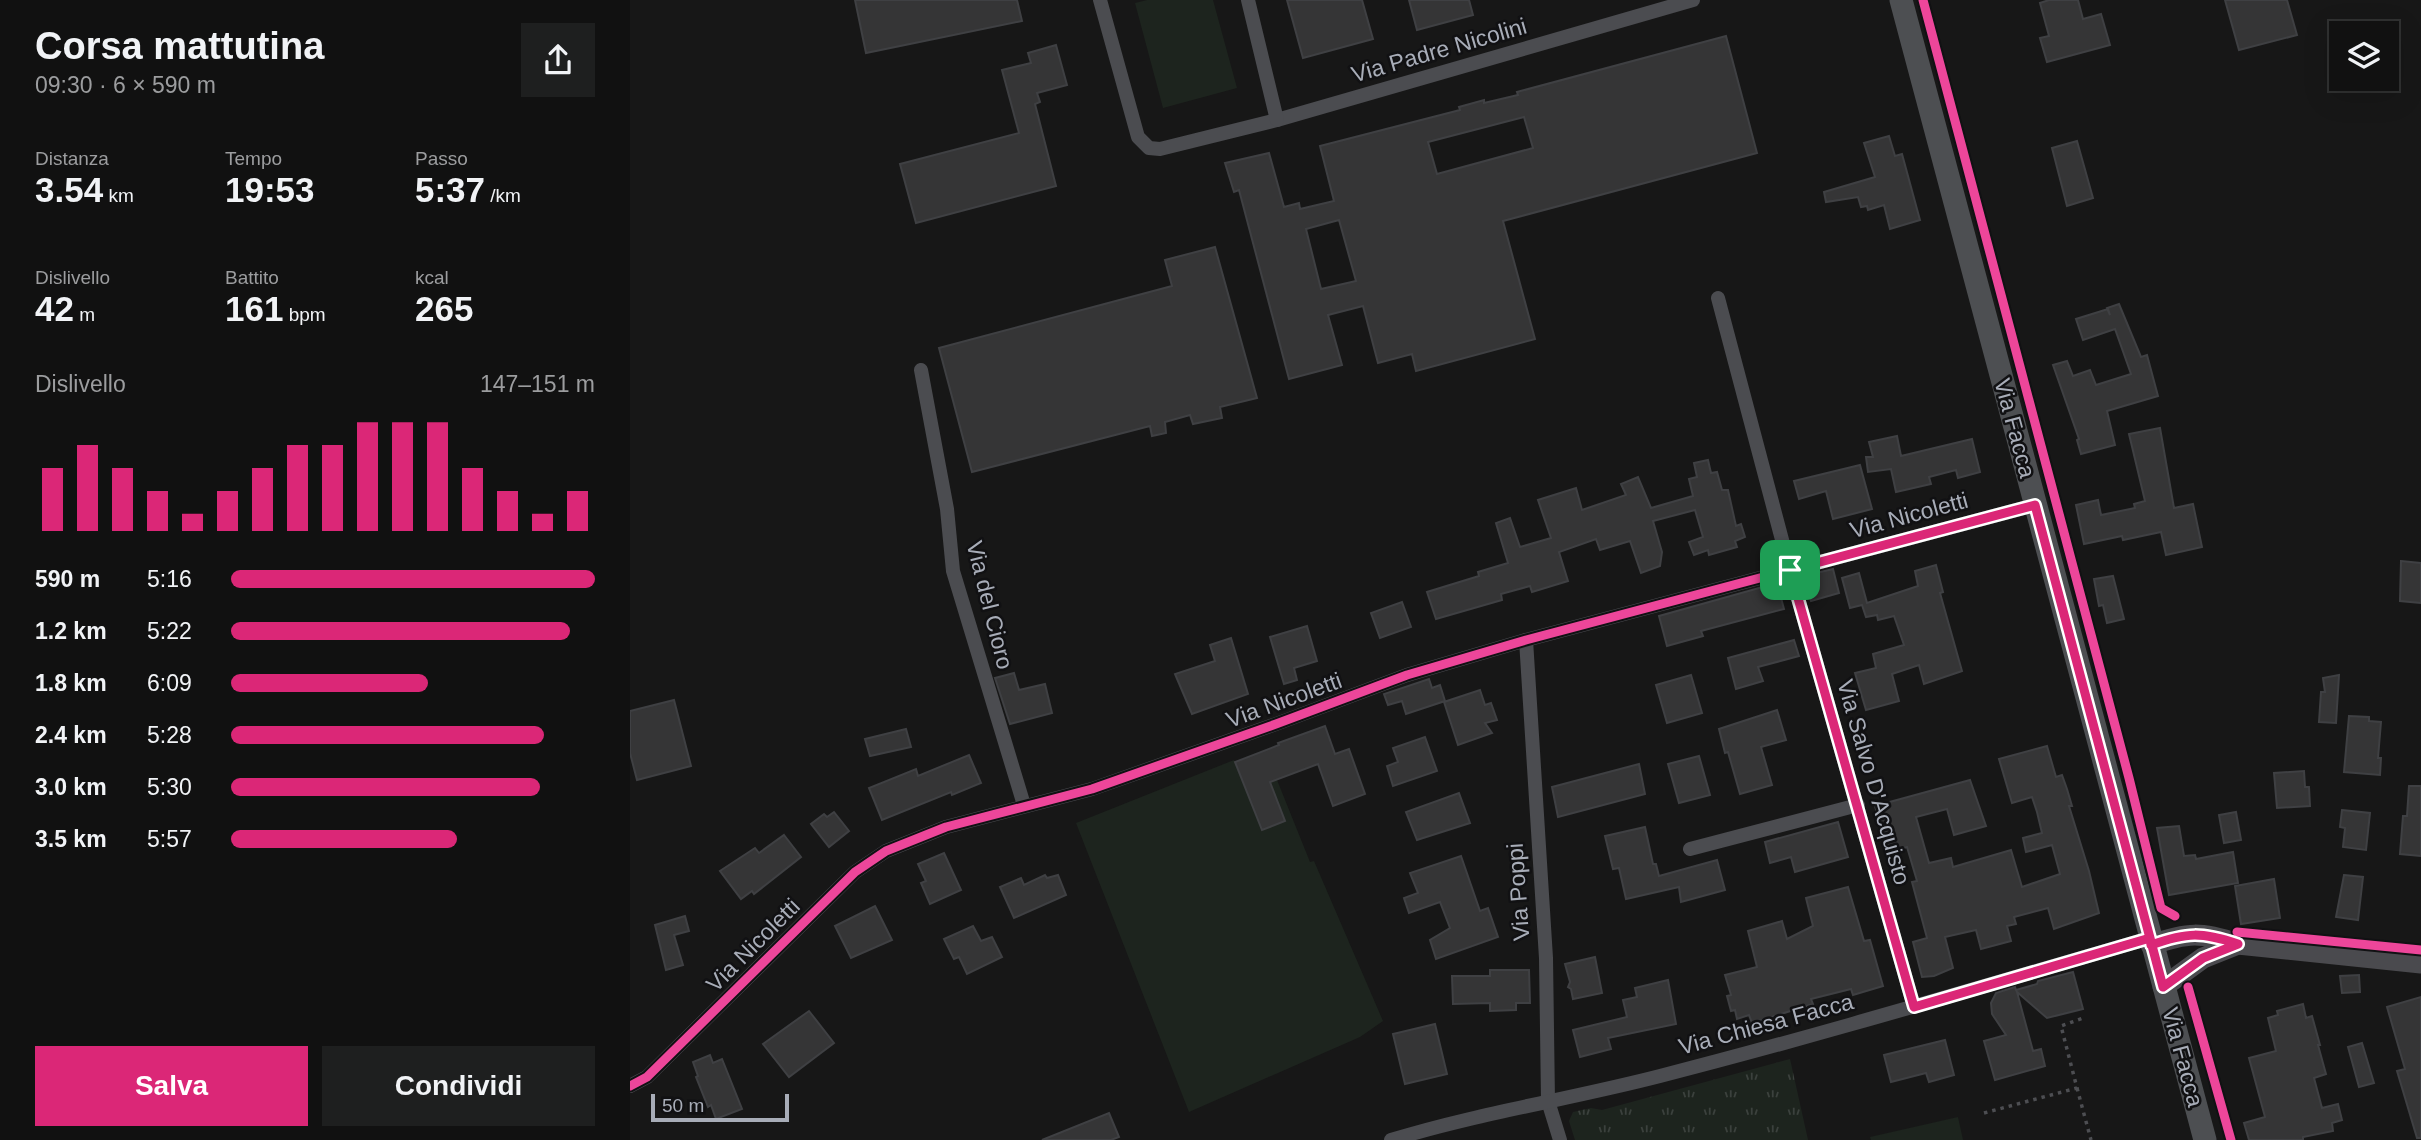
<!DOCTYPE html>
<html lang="it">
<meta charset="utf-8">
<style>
body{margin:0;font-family:Arial,sans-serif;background:#1e1f1f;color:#f1f3f6;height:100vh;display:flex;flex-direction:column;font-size:26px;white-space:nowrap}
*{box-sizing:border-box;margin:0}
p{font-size:23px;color:#9c9d9f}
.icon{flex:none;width:38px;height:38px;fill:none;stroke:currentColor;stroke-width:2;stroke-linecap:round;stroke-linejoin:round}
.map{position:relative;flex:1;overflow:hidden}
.side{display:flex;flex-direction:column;background:#111;width:630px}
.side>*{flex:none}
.buttons{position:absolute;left:1699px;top:21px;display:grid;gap:14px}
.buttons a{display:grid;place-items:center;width:70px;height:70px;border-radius:0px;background:#111;box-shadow:0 7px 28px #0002,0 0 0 2px #303131;font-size:35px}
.scale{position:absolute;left:21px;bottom:18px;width:138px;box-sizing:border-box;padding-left:7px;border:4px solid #a8adb8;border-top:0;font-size:19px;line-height:24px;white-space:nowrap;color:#a8adb8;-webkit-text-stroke:5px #111113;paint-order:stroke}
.pin{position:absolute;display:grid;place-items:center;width:60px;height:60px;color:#fff;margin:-30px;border-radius:14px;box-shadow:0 4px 10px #0006}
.round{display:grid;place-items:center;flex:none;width:74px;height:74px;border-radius:0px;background:#1e1f1f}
.summary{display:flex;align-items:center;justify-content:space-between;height:119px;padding:0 35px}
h1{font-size:38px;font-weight:800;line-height:52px}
.figures{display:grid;grid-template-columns:repeat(3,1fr);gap:10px;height:119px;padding:7px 35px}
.figures div{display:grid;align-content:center}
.figures b{font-size:35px;font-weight:800}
.figures small{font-size:19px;font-weight:400}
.figures p{font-size:19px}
.chart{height:196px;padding:14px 35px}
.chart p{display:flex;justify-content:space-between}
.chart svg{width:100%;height:126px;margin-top:7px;stroke:#db2777;stroke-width:6}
.primary-button{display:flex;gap:14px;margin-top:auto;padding:14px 35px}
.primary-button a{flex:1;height:80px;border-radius:0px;background:#db2777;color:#fff;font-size:28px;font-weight:800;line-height:80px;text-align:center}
.primary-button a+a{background:#1e1f1f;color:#f1f3f6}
ul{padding:0 35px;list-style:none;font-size:23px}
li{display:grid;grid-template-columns:112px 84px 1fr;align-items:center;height:52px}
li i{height:18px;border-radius:9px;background:#db2777}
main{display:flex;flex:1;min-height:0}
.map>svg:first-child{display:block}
.grass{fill:url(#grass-tufts)}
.garden{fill:#1d241e}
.building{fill:#353536;stroke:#3f4043;stroke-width:2;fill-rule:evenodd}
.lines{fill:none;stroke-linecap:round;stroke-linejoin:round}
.path{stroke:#4d4e52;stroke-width:3.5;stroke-dasharray:3.5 5;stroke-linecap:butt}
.street{stroke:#4b4c50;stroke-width:14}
.secondary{stroke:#4a4a4e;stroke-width:21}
.primary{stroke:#4d4f52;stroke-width:23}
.cycleway-casing{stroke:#111113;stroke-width:13}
.cycleway{stroke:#ed469a;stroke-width:9}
.route-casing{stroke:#fff;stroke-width:14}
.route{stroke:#db2777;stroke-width:9}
.labels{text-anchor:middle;stroke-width:5;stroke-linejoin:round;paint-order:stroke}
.street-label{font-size:23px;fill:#a8adb8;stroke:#111113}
</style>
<main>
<section class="side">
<div class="summary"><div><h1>Corsa mattutina</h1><p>09:30 · 6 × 590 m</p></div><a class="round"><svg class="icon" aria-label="share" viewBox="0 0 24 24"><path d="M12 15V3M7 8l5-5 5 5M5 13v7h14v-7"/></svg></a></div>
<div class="figures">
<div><p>Distanza</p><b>3.54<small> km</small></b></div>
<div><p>Tempo</p><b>19:53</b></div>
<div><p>Passo</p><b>5:37<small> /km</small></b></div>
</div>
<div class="figures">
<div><p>Dislivello</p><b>42<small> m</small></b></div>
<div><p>Battito</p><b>161<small> bpm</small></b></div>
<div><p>kcal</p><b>265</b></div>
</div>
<div class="chart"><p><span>Dislivello</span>147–151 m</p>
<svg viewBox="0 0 160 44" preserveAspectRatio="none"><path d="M5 44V22M15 44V14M25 44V22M35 44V30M45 44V38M55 44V30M65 44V22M75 44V14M85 44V14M95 44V6M105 44V6M115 44V6M125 44V22M135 44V30M145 44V38M155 44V30"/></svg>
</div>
<ul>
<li><b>590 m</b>5:16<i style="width:100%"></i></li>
<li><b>1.2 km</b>5:22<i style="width:93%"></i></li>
<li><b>1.8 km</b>6:09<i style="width:54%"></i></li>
<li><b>2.4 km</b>5:28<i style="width:86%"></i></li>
<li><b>3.0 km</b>5:30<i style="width:85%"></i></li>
<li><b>3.5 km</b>5:57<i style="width:62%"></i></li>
</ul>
<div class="primary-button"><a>Salva</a><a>Condividi</a></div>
</section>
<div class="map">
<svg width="1791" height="1140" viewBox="0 0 1791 1140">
<defs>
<pattern id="grass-tufts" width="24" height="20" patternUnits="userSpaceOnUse" patternTransform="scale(1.75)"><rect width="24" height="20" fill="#1d241e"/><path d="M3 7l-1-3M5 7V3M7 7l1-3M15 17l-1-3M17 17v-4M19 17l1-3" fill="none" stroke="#3b413d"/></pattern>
</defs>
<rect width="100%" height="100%" fill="#171717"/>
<!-- grass -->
<polygon class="grass" points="1160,1059 1178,1140 945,1140 939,1121 943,1112 961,1108 972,1110"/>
<!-- garden -->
<g class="garden">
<polygon points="517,0 583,0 607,88 533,108 505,3"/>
<polygon points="635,750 680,862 684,861 753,1021 730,1037 559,1112 446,823 604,760 605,762"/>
<polygon points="1328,1117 1333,1140 1241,1140 1240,1137"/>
</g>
<!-- building -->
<g class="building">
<polygon points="225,0 387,0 392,21 236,53"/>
<polygon points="657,0 732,0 743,39 673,58"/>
<polygon points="779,0 839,0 843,15 787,30"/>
<polygon points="1419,0 1448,0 1453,19 1471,14 1480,45 1417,62 1410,38 1419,36 1410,3"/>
<polygon points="1595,0 1657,0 1667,35 1609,50"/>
<path d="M 1096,36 L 1127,153 L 873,221 L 905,339 L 786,371 L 782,354 L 748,363 L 733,306 L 698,315 L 712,365 L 659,379 L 609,190 L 604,192 L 595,163 L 639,153 L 654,207 L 669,203 L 670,209 L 704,201 L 690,146 L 830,110 L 829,107 L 854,100 L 854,103 L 888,95 L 887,92 ZM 894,117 L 903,148 L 807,174 L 798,142 ZM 709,220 L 726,281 L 691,289 L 676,229 Z"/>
<polygon points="426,45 437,85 407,93 410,102 405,104 426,186 286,223 270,164 389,133 372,70 401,63 398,53"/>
<polygon points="1259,136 1265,156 1272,154 1290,220 1260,229 1254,205 1238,210 1237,206 1231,207 1228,197 1196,202 1194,192 1245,177 1234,143"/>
<polygon points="1447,141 1463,198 1437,206 1422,148"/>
<polygon points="585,247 627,398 590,407 592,418 563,424 560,415 535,422 536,433 522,436 520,426 342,472 309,348 542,286 535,260"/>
<polygon points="1489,304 1511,357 1517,355 1528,396 1477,411 1485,445 1451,454 1447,440 1449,439 1423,365 1437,361 1443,376 1460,370 1466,385 1501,374 1485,329 1453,340 1446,319 1478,309 1480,315 1477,308"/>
<polygon points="1530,428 1544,508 1563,504 1572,547 1536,555 1531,532 1493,540 1492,536 1454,544 1446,505 1468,500 1471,515 1505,508 1504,504 1515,501 1499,434"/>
<polygon points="1267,436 1271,456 1342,439 1350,472 1328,478 1326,470 1299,477 1301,484 1266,492 1261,469 1238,472 1236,457 1243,457 1239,442"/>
<polygon points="1078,460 1081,473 1087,472 1092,490 1098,490 1106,526 1111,524 1115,537 1105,541 1107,547 1079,555 1078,550 1064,555 1059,542 1073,537 1065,510 1023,521 1032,552 1030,566 1011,573 1000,541 970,550 966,539 929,552 938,581 902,592 900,586 871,594 872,600 806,619 797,592 849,576 848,572 878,563 866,523 880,518 890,547 921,538 908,500 946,488 952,510 996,495 991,484 1008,477 1021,508 1063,496 1059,479 1067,477 1064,463"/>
<polygon points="1230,465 1242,509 1203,519 1196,491 1169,499 1164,481"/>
<polygon points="1771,561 1791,563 1791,603 1770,601"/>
<polygon points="1306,565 1313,592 1310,593 1332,671 1294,684 1289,665 1262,674 1269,701 1236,710 1225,673 1246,668 1243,654 1274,645 1264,616 1248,620 1247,615 1236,617 1232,605 1220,608 1212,578 1229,573 1237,603 1288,586 1285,571"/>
<polygon points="1203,569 1209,593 1181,601 1174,576"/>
<polygon points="1483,576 1494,619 1477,623 1473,605 1469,606 1464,579"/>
<polygon points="1147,583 1154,609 1071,631 1073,636 1037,646 1029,616"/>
<polygon points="772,602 781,627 750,638 741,613"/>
<polygon points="677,626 687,661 664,668 667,680 654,684 640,637"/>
<polygon points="601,638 618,694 562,714 545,674 585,661 580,645"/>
<polygon points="1164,640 1169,656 1128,667 1133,681 1106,689 1098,658"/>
<polygon points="384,673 389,690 415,684 422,713 380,724 365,678"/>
<polygon points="1061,675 1072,713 1037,723 1026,685"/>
<polygon points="1709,675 1706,723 1689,722 1691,692 1695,692 1693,678"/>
<polygon points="799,679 802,688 810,685 815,701 776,714 772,701 758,705 754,694"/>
<polygon points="850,690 855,705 861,703 867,720 855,723 862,733 828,745 814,702"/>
<polygon points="44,700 61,766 7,780 0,753 0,711"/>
<polygon points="1147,710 1156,740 1131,747 1142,785 1110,794 1098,752 1095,753 1089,729"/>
<polygon points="1719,716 1739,717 1739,721 1751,722 1748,758 1751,758 1750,775 1714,772"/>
<polygon points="695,726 705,754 719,749 735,794 703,806 688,764 640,782 655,821 632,830 605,762 649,745 648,743"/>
<polygon points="276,729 281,747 240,756 235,739"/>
<polygon points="795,737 807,771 763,786 757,766 768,762 763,748"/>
<polygon points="1417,746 1426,777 1432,775 1437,789 1442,806 1439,806 1459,871 1469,913 1424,929 1418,908 1384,917 1386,924 1377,926 1381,941 1351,949 1346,930 1315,937 1323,968 1304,976 1292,977 1283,942 1297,938 1282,882 1287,881 1277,847 1258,853 1245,806 1340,780 1356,826 1324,835 1317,809 1286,817 1299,863 1321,858 1323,867 1381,850 1392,887 1430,874 1422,845 1396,852 1393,838 1412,833 1407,812 1402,797 1382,803 1369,759"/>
<polygon points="339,755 351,783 322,795 321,792 252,820 239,788 286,769 288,776"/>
<polygon points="1069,756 1080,795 1049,803 1038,764"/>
<polygon points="1009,764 1015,794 928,817 922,787"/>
<polygon points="1674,771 1675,787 1679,787 1680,806 1647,808 1644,773"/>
<polygon points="1779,786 1791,786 1791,856 1770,854 1773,816 1777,816"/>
<polygon points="829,793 840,823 787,840 776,812"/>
<polygon points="1712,810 1740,813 1736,850 1713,847 1715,828 1710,827"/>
<polygon points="204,812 219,831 199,847 181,824 194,814 197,817"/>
<polygon points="1606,812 1611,840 1594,843 1589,815"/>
<polygon points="1208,822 1218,857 1165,872 1161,857 1140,863 1135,842"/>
<polygon points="1549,826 1554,856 1565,855 1566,859 1603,852 1608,883 1539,895 1527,828"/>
<polygon points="1015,827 1023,864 1026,864 1029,876 1087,860 1095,890 1051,902 1049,887 996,899 989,868 983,869 975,836"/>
<polygon points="154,835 171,857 124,894 122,891 111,899 90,871 125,848 129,853"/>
<polygon points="314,853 331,890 300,904 291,883 296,881 288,864"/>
<polygon points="831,856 850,911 858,908 868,937 806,959 800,940 820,928 810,902 779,913 774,898 788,893 780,873"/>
<polygon points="415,875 417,878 428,875 436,895 384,918 370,887 391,878 394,885"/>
<polygon points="1714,875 1733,877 1728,920 1706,917"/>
<polygon points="1644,879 1650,918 1611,924 1605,886"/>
<polygon points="1218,887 1234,941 1240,940 1253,986 1223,995 1221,989 1181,999 1183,1004 1122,1023 1119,1015 1107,1019 1105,1010 1101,1011 1097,996 1101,995 1095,975 1127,967 1118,931 1152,921 1157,939 1183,926 1176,898"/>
<polygon points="245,906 262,940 221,958 205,926"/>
<polygon points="55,916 59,931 44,935 53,965 36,970 25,925"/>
<polygon points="343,926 351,941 362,937 372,957 337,974 329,957 324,959 314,939"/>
<polygon points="965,957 972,993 943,999 941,989 938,987 940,982 935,964"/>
<polygon points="860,970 899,970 900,1003 886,1003 886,1010 860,1011 860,1003 823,1004 822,976 860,976"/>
<polygon points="1443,972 1453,1009 1417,1018 1387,992 1403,1051 1411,1049 1415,1066 1365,1080 1354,1041 1376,1035 1362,1014 1361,1003 1366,993 1385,987 1386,990 1407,984 1408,981"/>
<polygon points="1729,975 1730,992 1712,993 1710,976"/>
<polygon points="1038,980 1046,1024 978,1038 981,1049 950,1057 943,1030 997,1017 993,1000 1007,997 1005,988"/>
<polygon points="1791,997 1791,1138 1787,1138 1767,1071 1775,1069 1757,1007"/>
<polygon points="1673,1004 1676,1018 1682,1016 1690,1045 1688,1045 1696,1074 1684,1078 1692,1108 1708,1104 1712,1120 1702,1123 1703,1131 1673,1137 1673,1140 1619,1140 1614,1123 1635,1117 1619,1058 1646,1051 1638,1018 1648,1015 1647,1011"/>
<polygon points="179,1011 204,1043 159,1077 133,1044"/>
<polygon points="805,1024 817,1074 775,1084 763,1034"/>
<polygon points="1315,1040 1324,1075 1299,1082 1296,1073 1261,1082 1254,1055"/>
<polygon points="1732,1043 1744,1083 1729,1087 1718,1047"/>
<polygon points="80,1055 83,1063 92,1059 112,1109 86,1119 81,1105 78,1107 66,1077 68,1076 63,1062"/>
<polygon points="479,1113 489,1137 481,1140 412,1140"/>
</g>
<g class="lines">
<!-- path -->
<g class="path">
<polyline points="1447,1088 1461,1140"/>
<polyline points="1354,1113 1447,1088 1431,1026 1456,1017"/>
</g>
<!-- street -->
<g class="street">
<polyline points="470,0 508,137 519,148 530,149 647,120 1063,0"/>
<polyline points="618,0 647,120"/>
<polyline points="1088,298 1160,570 1284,1007"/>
<polyline points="291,370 317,509 323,571 394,805"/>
<polyline points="896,640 916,958 918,1101 930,1140"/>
<polyline points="1060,849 1228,805"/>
<polyline points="0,1086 17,1077 225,872 256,851 316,827 462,789 646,724 777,675 896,640 1405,505"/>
<path d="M 761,1140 C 849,1113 941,1099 1030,1076 C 1194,1034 1357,985 1520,938"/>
</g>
<!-- secondary -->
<g class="secondary">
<path d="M 1521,945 C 1558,932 1571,932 1608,944 L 1791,963"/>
<polyline points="1533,987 1573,958 1608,944"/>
</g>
<!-- primary -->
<polyline class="primary" points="1271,0 1575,1140"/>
<defs>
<g id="cycleway">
<polyline points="1293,0 1499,778 1531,908 1545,916"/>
<polyline points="1607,932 1791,950"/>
<polyline points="1558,987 1601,1140"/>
<polyline points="0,1086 17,1077 225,872 256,851 316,827 462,789 646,724 777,675 896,640 1405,505"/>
</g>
</defs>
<!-- cycleway casing -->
<use href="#cycleway" class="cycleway-casing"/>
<!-- cycleway -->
<use href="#cycleway" class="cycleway"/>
</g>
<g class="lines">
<defs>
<path id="route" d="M 1160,570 L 1284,1007 L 1520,938 L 1521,945 C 1558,932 1571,932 1608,944 L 1573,958 L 1533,987 L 1520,938 L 1405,505 L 1160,570"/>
</defs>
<!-- route casing -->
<use href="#route" class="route-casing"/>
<!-- route -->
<use href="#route" class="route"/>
</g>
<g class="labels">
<!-- street labels -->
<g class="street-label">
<text transform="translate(809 50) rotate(-16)" y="8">Via Padre Nicolini</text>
<text transform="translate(1385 428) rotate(75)" y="8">Via Facca</text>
<text transform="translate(1279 515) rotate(-15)" y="8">Via Nicoletti</text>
<text transform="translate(360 605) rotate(76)" y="8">Via del Cioro</text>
<text transform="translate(654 700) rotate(-20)" y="8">Via Nicoletti</text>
<text transform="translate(1244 782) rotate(74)" y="8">Via Salvo D'Acquisto</text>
<text transform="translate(888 892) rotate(-94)" y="8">Via Poppi</text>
<text transform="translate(123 945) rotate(-45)" y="8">Via Nicoletti</text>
<text transform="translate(1136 1024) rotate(-15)" y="8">Via Chiesa Facca</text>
<text transform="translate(1553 1057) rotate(75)" y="8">Via Facca</text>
</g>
</g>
</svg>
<div class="buttons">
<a><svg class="icon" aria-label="layers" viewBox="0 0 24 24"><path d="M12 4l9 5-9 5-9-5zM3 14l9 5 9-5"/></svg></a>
</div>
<div class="scale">50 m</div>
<div class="pin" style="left:1160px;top:570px;background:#1e9e55"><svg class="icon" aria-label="arrive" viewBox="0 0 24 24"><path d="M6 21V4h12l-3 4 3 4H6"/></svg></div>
</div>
</main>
